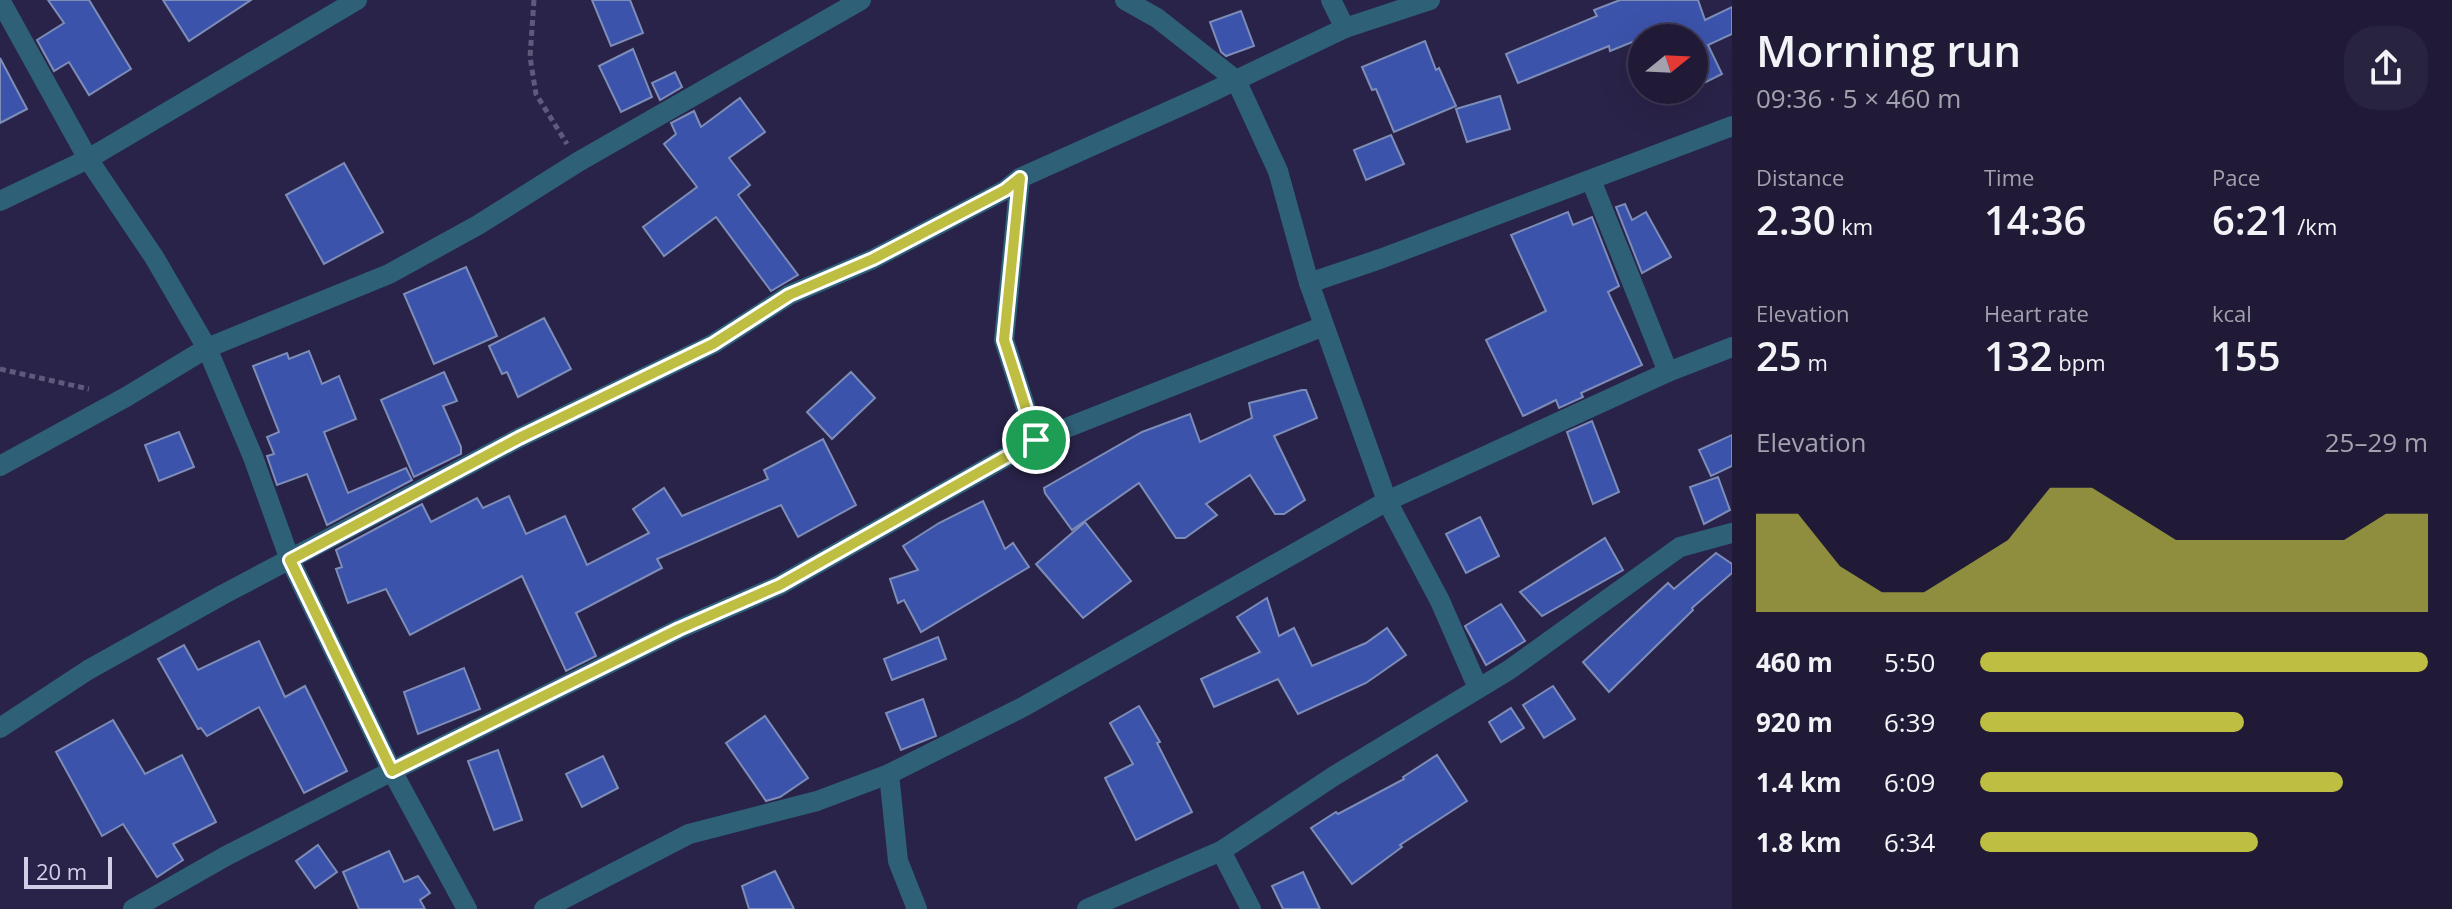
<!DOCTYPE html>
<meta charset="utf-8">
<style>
body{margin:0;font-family:"Open Sans",sans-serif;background:#28233f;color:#f1f3f6;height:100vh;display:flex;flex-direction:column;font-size:30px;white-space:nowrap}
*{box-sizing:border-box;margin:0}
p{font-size:26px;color:#a2a1ad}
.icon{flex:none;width:44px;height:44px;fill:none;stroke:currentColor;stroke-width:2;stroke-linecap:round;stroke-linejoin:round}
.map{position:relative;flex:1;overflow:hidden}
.panel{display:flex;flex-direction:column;background:#201a37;width:720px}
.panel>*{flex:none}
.needle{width:52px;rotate:72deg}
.controls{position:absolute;left:1628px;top:24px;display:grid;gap:16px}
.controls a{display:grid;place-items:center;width:80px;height:80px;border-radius:50%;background:#201a37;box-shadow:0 8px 32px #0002,0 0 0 2px #3d3852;font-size:40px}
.scale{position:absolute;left:24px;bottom:20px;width:88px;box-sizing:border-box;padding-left:8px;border:4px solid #d1cfe8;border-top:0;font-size:22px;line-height:28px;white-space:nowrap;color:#d1cfe8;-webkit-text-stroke:6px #2a2349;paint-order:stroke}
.pin{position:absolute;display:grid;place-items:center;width:68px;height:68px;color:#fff;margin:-34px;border:4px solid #fff;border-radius:50%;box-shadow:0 2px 8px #0007}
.round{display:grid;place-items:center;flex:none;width:84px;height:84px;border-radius:32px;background:#28233f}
.summary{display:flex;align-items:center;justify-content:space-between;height:136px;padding:0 24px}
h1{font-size:44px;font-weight:600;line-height:60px}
.figures{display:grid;grid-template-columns:repeat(3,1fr);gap:12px;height:136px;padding:8px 24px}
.figures div{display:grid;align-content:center}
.figures b{font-size:40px;font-weight:600}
.figures small{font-size:22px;font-weight:400}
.figures p{font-size:22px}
.chart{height:224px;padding:16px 24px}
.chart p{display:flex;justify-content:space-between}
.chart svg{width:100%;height:144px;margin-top:8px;fill:#bebe42;opacity:.7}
ul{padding:0 24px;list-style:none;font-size:26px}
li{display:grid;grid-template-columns:128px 96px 1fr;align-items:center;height:60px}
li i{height:20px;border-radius:10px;background:#bebe42}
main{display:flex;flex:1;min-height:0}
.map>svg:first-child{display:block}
.building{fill:#3c53ac;stroke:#7d8db8;stroke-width:2}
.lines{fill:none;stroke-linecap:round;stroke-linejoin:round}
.path{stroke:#5f597b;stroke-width:5;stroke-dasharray:6 4;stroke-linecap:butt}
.street{stroke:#2e6178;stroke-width:20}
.route-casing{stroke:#fff;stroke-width:16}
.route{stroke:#bebe42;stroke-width:10}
</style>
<main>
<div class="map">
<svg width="1732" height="909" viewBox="0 0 1732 909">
<rect width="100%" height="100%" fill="#2a2349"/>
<!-- building -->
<g class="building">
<polygon points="48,0 89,0 131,69 89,95 69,62 54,71 37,40 64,23"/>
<polygon points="163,0 251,0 189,41"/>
<polygon points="592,0 630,0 643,33 611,46"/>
<polygon points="1620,0 1698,0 1705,20 1732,7 1732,34 1708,45 1722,74 1694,88 1694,38 1642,38 1610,51 1609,46 1518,83 1506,54 1597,16 1594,10"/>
<polygon points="1241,11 1254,46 1226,56 1221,52 1210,22"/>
<polygon points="1425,41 1436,70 1439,68 1456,106 1394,132 1376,89 1372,90 1362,67"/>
<polygon points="633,49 652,97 621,112 599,66"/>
<polygon points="0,58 27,109 0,123"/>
<polygon points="675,72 682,87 660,100 652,83"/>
<polygon points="1500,96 1510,129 1467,142 1456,109"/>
<polygon points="740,98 765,132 729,158 750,185 738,195 798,275 771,291 716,217 664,256 643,227 697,187 664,144 676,134 671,123 694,111 701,127"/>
<polygon points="1391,135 1404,164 1366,180 1354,150"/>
<polygon points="344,163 383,232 324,264 286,195"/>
<polygon points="1625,204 1632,220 1646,212 1671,257 1642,273 1616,207"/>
<polygon points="1568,212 1573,225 1592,217 1619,286 1608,292 1642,365 1581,393 1583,397 1559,408 1556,400 1523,416 1486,340 1546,311 1511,235"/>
<polygon points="466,267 497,336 434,364 404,294"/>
<polygon points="544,318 571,369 518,397 507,372 502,374 489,346"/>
<polygon points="309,351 322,384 339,376 356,419 324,432 348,493 406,468 412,480 327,525 307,474 277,485 267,456 274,454 267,437 279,432 253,366 287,353 289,359"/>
<polygon points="444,372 457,401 443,406 461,447 461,454 414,477 381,400"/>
<polygon points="851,372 875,398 832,439 807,412"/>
<polygon points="1302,390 1306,390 1317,418 1274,436 1305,500 1284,514 1275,514 1250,475 1206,504 1217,515 1185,538 1176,538 1139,483 1072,530 1045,493 1044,488 1142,432 1190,414 1200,442 1252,418 1249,403"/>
<polygon points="1592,421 1619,492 1593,504 1567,432"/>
<polygon points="179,432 194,467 159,481 145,445"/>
<polygon points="1732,435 1732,466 1711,476 1699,450"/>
<polygon points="823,439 856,505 798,537 781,505 657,559 662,568 576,613 596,656 566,671 522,576 410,635 386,589 348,603 336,569 342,567 336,550 422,504 431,522 477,498 483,508 509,496 526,534 565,516 587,565 649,533 633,509 664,488 682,516 768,479 764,470"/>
<polygon points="1718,477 1730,510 1704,524 1690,487"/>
<polygon points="983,501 1005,549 1013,543 1029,567 921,632 904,600 898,603 890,579 918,570 903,546 939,523"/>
<polygon points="1480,517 1499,556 1466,573 1446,534"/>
<polygon points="1085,522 1131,581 1083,618 1036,564"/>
<polygon points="1605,538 1623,570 1542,616 1520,592"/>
<polygon points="1716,553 1732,564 1732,573 1692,608 1693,610 1609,692 1583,662 1668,583 1674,589"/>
<polygon points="1267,598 1279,636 1294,628 1312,666 1366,643 1387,628 1406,655 1366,683 1298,714 1278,679 1214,707 1201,679 1260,652 1237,617"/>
<polygon points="1501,604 1525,641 1486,665 1465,626"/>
<polygon points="938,637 946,659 892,680 884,659"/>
<polygon points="259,641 285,697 305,686 347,771 304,793 259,707 207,736 201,728 198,729 158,659 184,645 198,670"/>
<polygon points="464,668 480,709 418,734 404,692"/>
<polygon points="1553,686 1575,719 1544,738 1523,705"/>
<polygon points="923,699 936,736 901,750 886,713"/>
<polygon points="1139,706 1160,742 1157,743 1192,812 1136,840 1105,778 1133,764 1110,723"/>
<polygon points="1511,708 1524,728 1501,742 1489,722"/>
<polygon points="765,716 808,778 780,797 766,801 726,743"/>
<polygon points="113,720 145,774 182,755 216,822 173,844 183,860 157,877 123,824 102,836 56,752"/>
<polygon points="498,750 522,820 494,830 468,761"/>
<polygon points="1437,755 1467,801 1400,845 1402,847 1352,884 1311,828 1336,812 1338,814 1404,779 1403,777"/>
<polygon points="603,756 618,788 582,807 566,774"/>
<polygon points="318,845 337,872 315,888 296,861"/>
<polygon points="389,851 404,882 418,876 430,893 420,900 425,909 359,909 343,872"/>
<polygon points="775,871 794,909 749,909 742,886"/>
<polygon points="1303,872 1320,909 1283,909 1272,886"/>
</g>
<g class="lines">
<!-- path -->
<g class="path">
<polyline points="534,0 530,57 536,94 567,144"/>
<polyline points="0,369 89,389"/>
</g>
<!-- street -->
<g class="street">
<polyline points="0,0 88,159 154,257 207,348 253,457 290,560 392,771 467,909"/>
<polyline points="1125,0 1157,18 1236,80 1278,171 1309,283 1387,501 1440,601 1478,688"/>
<polyline points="1331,0 1345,28"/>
<polyline points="1020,178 1004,340 1036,440"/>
<polyline points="1591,180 1668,372"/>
<polyline points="0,201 88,159 357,0"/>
<polyline points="1309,283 1380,259 1732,126"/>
<polyline points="0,466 126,397 207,348 389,274 478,225 578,162 861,0"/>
<polyline points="0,728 88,670 224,594 519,438 713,344 789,295 873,259 1005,190 1020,178 1203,96 1345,28 1430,0"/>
<polyline points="889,774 898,861 917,909"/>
<polyline points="1221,851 1251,909"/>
<polyline points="133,909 226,856 392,771 679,629 780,585 1036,440 1324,326"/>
<polyline points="544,909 689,834 817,801 889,774 1023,707 1387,501 1668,372 1732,347"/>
<polyline points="1087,909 1221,851 1334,776 1509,670 1680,547 1732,533"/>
</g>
</g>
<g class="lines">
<defs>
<polygon id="route" points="1020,178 1004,340 1036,440 780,585 679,629 392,771 290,560 519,438 713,344 789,295 873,259 1005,190"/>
</defs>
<!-- route casing -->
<use href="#route" class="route-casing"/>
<!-- route -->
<use href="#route" class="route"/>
</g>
</svg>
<div class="controls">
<a><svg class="needle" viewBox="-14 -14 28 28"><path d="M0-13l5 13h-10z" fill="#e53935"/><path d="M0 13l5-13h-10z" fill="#a2a1ad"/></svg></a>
</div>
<div class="scale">20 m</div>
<div class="pin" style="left:1036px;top:440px;background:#1e9e55"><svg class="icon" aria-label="arrive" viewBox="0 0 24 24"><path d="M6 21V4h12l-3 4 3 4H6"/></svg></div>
</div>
<section class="panel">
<div class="summary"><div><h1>Morning run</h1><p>09:36 · 5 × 460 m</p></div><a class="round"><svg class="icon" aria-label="share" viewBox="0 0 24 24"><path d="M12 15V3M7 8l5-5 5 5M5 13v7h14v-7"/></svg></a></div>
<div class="figures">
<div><p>Distance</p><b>2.30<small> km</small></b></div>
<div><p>Time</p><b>14:36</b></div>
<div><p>Pace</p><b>6:21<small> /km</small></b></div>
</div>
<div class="figures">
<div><p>Elevation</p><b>25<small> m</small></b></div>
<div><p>Heart rate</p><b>132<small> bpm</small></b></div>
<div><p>kcal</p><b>155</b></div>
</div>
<div class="chart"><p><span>Elevation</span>25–29 m</p>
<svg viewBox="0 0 160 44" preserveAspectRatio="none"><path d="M0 44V14L10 14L20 30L30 38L40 38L50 30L60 22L70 6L80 6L90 14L100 22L110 22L120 22L130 22L140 22L150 14L160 14V44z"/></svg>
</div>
<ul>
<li><b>460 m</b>5:50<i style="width:100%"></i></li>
<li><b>920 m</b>6:39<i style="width:59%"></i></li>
<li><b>1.4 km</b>6:09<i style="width:81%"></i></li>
<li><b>1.8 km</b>6:34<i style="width:62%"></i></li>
</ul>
</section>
</main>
